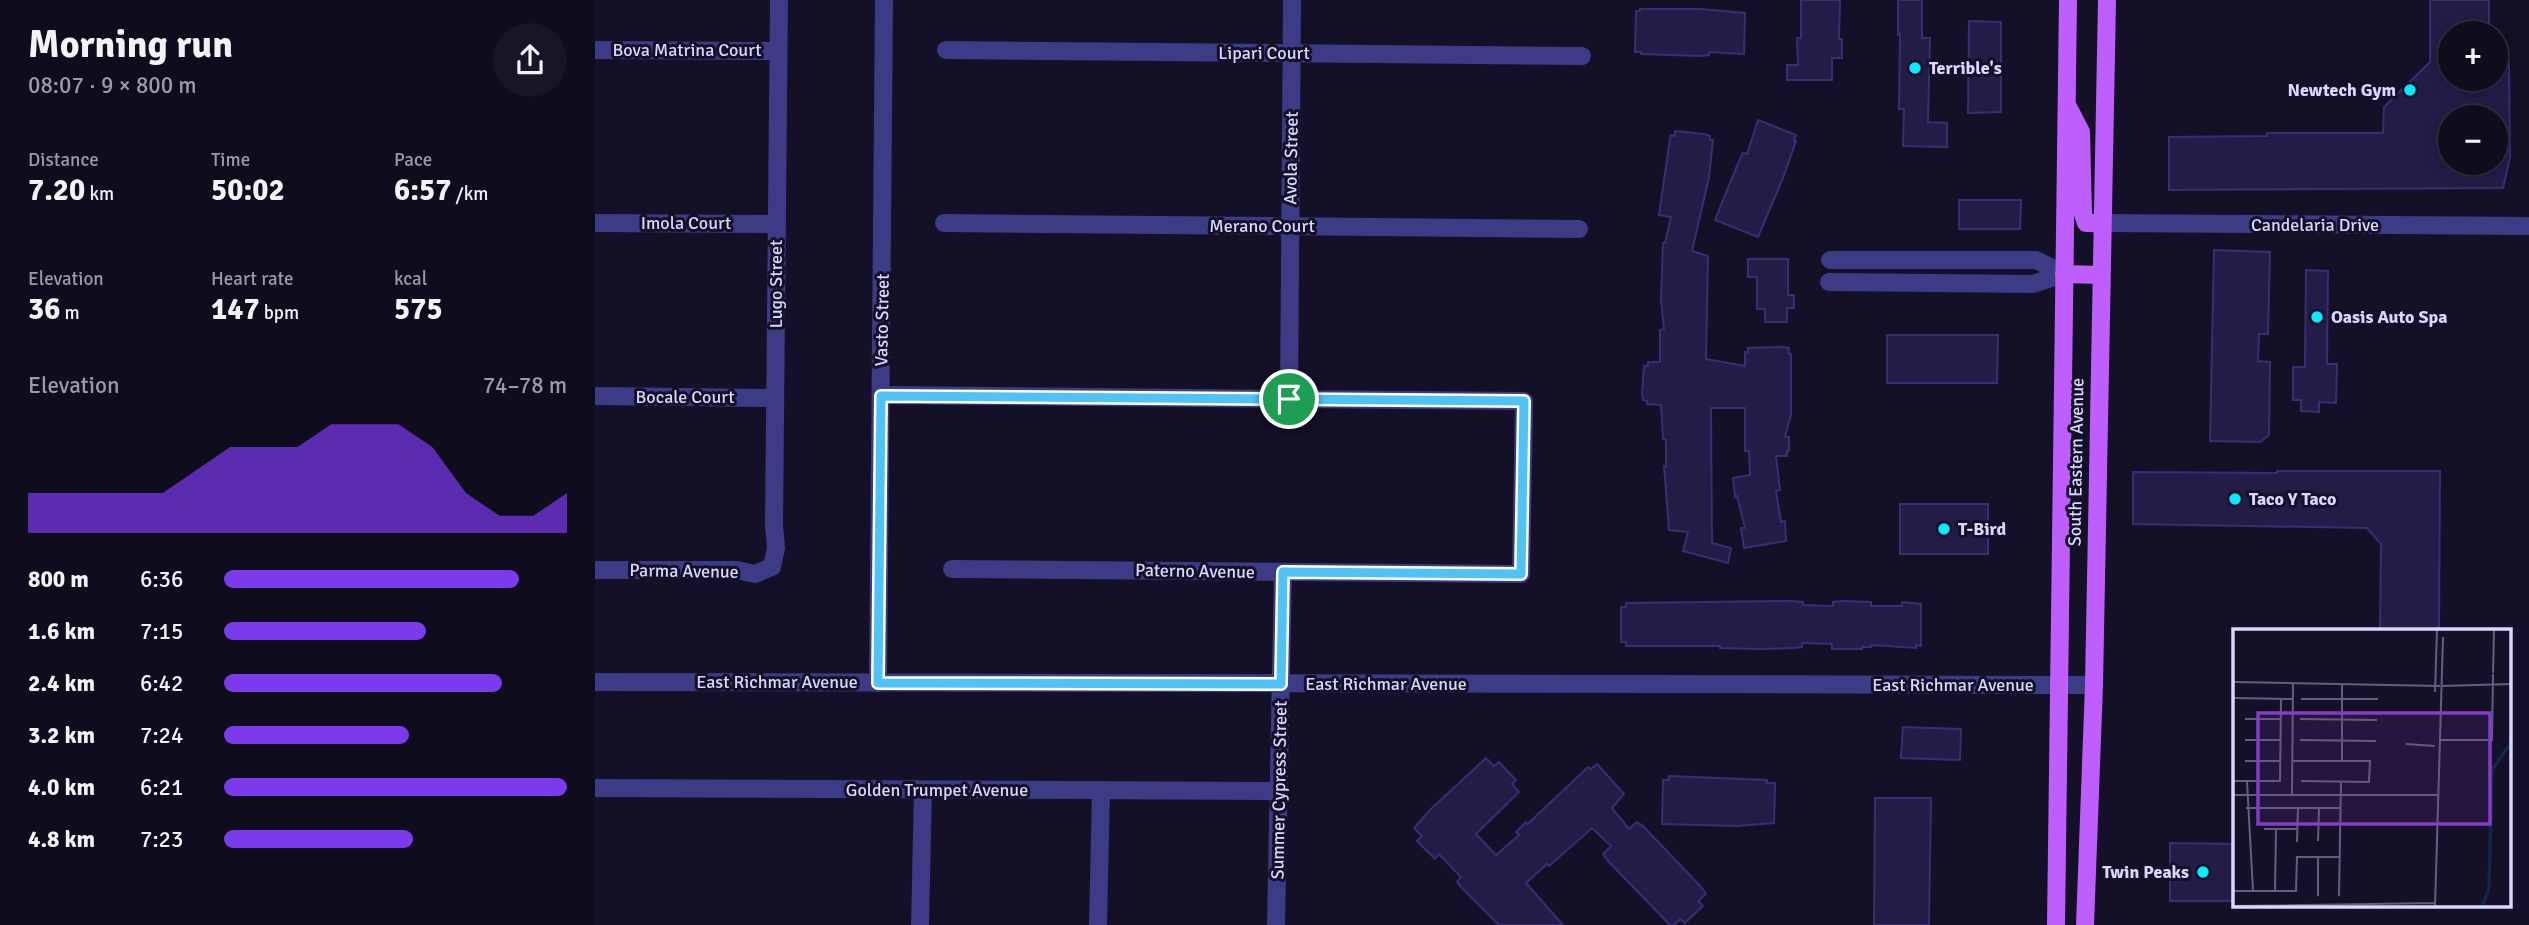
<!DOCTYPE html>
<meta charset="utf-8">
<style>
body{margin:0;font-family:Signika,sans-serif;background:#171526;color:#f1f3f6;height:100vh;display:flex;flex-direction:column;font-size:26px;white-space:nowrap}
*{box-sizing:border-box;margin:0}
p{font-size:23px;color:#9b9ba4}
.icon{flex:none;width:38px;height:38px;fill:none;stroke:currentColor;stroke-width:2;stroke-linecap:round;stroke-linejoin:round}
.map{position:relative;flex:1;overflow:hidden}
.sheet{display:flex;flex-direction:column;background:#0e0c1d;width:595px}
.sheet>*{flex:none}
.tools{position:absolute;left:1843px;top:21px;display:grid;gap:14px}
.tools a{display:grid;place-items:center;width:70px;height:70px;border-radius:50%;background:#0e0c1d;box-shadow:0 4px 18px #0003,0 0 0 2px #2e2c3b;font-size:35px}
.pin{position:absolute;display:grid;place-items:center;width:60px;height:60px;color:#fff;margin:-30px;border:4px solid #fff;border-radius:50%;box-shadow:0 2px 7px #0007}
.round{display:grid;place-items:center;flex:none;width:74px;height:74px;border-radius:37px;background:#171526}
.head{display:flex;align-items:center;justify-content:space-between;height:119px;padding:0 28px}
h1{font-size:38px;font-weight:700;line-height:52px}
.metrics{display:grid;grid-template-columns:repeat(3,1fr);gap:10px;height:119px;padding:7px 28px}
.metrics div{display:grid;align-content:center}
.metrics b{font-size:30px;font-weight:700}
.metrics small{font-size:19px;font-weight:400}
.metrics p{font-size:19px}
.chart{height:196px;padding:14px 28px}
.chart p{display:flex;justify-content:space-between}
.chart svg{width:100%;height:126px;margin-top:7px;fill:#7c3aed;opacity:.7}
ul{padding:0 28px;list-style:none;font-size:23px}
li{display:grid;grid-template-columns:112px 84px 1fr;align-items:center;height:52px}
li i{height:18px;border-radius:9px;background:#7c3aed}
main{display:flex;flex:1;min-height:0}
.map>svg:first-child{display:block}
.building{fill:#231c47;stroke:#3a2e73;stroke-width:2;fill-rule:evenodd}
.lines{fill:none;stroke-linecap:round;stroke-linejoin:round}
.street{stroke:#3c3b85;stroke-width:18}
.primary{stroke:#bd5efd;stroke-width:18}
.route-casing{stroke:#fff;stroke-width:14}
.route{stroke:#4fc3f7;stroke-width:9}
.poi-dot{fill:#04ebfc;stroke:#131027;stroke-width:2.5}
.labels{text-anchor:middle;stroke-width:6;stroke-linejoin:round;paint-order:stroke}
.street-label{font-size:18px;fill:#d9d6ff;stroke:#131027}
.poi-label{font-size:18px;font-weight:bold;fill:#d9d6ff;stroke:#131027;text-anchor:start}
.inset-river{fill:none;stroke:#0f284b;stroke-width:3.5}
.inset-road{fill:none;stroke:#625f7d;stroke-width:2}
.view{fill:#843dc5;fill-opacity:0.15;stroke:#843dc5;stroke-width:3.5}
.inset-edge{fill:none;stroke:#d9d6ff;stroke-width:3.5}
</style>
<main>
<section class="sheet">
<div class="head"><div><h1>Morning run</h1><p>08:07 · 9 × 800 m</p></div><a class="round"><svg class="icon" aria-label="share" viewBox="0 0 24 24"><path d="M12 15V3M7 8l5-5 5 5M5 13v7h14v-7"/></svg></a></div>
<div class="metrics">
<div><p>Distance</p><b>7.20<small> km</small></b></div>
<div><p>Time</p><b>50:02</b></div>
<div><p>Pace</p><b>6:57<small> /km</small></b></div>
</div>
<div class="metrics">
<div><p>Elevation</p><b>36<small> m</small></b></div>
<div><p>Heart rate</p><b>147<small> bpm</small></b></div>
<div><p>kcal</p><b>575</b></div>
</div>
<div class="chart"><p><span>Elevation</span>74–78 m</p>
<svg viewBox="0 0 160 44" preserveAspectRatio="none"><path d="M0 44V30L10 30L20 30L30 30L40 30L50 22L60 14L70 14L80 14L90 6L100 6L110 6L120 14L130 30L140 38L150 38L160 30V44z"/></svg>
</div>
<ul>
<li><b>800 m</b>6:36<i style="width:86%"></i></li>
<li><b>1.6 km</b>7:15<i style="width:59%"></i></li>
<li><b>2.4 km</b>6:42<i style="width:81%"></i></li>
<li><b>3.2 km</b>7:24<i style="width:54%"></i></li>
<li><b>4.0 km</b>6:21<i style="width:100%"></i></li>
<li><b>4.8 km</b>7:23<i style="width:55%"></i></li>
</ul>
</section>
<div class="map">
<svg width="1934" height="925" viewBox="0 0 1934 925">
<rect width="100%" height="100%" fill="#131027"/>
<!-- building -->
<g class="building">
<polygon points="1206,0 1245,0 1244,39 1247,39 1247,58 1237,58 1237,80 1192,80 1192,65 1203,65 1202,38 1206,38"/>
<polygon points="1303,0 1327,0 1327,38 1335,38 1333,122 1352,123 1352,147 1308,146 1309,109 1304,109 1305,34 1303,35"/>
<path d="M 1835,0 L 1894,0 L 1894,33 L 1855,33 L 1855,79 L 1900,79 L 1900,62 L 1914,62 L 1915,158 L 1908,188 L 1574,190 L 1574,137 L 1672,136 L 1672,133 L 1788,133 L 1789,107 L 1835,62 ZM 1855,117 L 1900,117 L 1900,163 L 1855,163 Z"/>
<polygon points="1045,9 1105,9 1150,13 1149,54 1114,52 1114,55 1105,56 1046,54 1046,52 1040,52 1041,11 1045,11"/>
<polygon points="1374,21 1406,22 1406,112 1373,113"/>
<polygon points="1163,120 1201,135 1199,140 1201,141 1188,178 1163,237 1120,220 1144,161 1148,153 1152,154"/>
<polygon points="1080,131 1109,134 1115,136 1115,140 1118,140 1114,177 1097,251 1113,256 1111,359 1150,366 1150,352 1153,353 1153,348 1188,347 1194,348 1193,353 1196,354 1196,415 1190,437 1194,437 1194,451 1192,451 1192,456 1181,456 1185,490 1181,491 1186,522 1190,521 1191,541 1149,548 1146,528 1150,528 1142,496 1140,497 1138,478 1155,475 1154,451 1150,451 1150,408 1116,408 1117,543 1136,548 1133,563 1088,551 1093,532 1074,530 1069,466 1071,466 1071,440 1068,439 1066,405 1052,404 1052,401 1048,400 1047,394 1049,366 1053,366 1053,362 1065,362 1065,330 1069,329 1066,300 1068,243 1070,243 1076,217 1064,215 1075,139 1076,135 1080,136"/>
<polygon points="1364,200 1426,200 1425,229 1364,229"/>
<polygon points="1619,250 1675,252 1673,334 1664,334 1663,361 1675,362 1674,435 1665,442 1615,441"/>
<polygon points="1153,259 1193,259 1193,295 1199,295 1199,308 1192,308 1192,322 1170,322 1170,309 1162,309 1162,277 1153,277"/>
<polygon points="1711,270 1733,271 1732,364 1742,364 1741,403 1724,402 1724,412 1706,411 1706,400 1698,400 1698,367 1710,367"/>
<polygon points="1292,335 1403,335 1402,383 1292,383"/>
<polygon points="1682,471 1845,471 1844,631 1785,631 1786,544 1772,528 1538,524 1538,472 1682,473"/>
<rect x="1305" y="504" width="88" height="50"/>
<polygon points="1194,601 1208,602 1208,605 1238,606 1238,602 1247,601 1276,602 1276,606 1307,606 1307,602 1326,604 1326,646 1321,645 1321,648 1276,645 1276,647 1267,647 1267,649 1237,649 1237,644 1207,643 1207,647 1199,648 1164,649 1125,648 1125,646 1031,646 1031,642 1026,642 1026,607 1031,607 1031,603"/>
<polygon points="1308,727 1366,729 1365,760 1306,758"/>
<polygon points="891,758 899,766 904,762 921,780 917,784 924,792 881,834 901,855 924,835 921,832 931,822 933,824 939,818 993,767 996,769 1002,764 1029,794 1017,808 1034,829 1042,822 1048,826 1107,888 1111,894 1103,901 1108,906 1090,923 1085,919 1079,925 1075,925 1013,861 1008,854 1016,846 997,828 954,866 952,864 931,883 968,925 904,925 867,888 862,882 866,877 844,854 840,859 822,841 827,836 819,828 836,809"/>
<polygon points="1074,776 1172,780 1172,783 1180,783 1179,823 1142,826 1067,824 1068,780 1074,780"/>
<polygon points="1280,798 1336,798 1334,925 1279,925"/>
<polygon points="1575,843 1640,844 1640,901 1575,901"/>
</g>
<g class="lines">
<!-- street -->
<g class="street">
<polyline points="0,50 183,51"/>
<polyline points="351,50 987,56"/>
<polyline points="0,223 182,224"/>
<polyline points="349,223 984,229"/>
<polyline points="1507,223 1934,226"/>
<polyline points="1235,260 1441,260 1469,274"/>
<polyline points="1234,282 1438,284 1469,274"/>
<polyline points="286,395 929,401 926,574 357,569"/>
<polyline points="0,396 180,398"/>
<polyline points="694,399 697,0"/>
<polyline points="0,570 142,570 160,574 177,567 181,548 179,525 184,0"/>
<polyline points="0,682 1499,685"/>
<polyline points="283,683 289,0"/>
<polyline points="0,788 684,791"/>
<polyline points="325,925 328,790"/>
<polyline points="503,925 506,790"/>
<polyline points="681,925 688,572"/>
</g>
<!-- primary -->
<g class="primary">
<polyline points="1473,107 1486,132 1488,214 1491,223 1507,223"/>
<polyline points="1469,274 1505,275"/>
<polyline points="1461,925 1473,0"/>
<polyline points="1490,925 1499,685 1512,0"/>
</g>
</g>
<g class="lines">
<defs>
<polygon id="route" points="286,396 929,401 926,574 688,572 686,684 283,683"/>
</defs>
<!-- route casing -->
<use href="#route" class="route-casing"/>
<!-- route -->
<use href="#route" class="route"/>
</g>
<!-- markers -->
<g class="poi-dot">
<circle cx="1320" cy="68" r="7"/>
<circle cx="1815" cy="90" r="7"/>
<circle cx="1722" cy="317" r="7"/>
<circle cx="1640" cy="499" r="7"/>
<circle cx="1349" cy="529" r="7"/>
<circle cx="1608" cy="872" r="7"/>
</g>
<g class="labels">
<!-- street labels -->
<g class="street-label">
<text x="92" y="56">Bova Matrina Court</text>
<text x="669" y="59">Lipari Court</text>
<text transform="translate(696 158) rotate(-89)" y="6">Avola Street</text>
<text x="91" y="229">Imola Court</text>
<text x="1720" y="231">Candelaria Drive</text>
<text x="667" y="232">Merano Court</text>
<text transform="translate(181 284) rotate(-90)" y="6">Lugo Street</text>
<text transform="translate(287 320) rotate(-89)" y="6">Vasto Street</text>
<text x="90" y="403">Bocale Court</text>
<text transform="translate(1481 462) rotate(-89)" y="6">South Eastern Avenue</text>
<text transform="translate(89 571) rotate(1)" y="6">Parma Avenue</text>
<text transform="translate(600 571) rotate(1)" y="6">Paterno Avenue</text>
<text x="182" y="688">East Richmar Avenue</text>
<text x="791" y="690">East Richmar Avenue</text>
<text x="1358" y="691">East Richmar Avenue</text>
<text x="342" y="796">Golden Trumpet Avenue</text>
<text transform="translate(684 790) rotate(-89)" y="6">Summer Cypress Street</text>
</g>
<!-- poi labels -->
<g class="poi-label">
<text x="1334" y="74">Terrible's</text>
<text x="1801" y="96" text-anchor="end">Newtech Gym</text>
<text x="1736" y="323">Oasis Auto Spa</text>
<text x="1654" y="505">Taco Y Taco</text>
<text x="1363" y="535">T-Bird</text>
<text x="1594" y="878" text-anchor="end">Twin Peaks</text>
</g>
</g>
<!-- overview -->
<g transform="translate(1638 629)">
<rect width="278" height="278" fill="#131027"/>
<path class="inset-river" d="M 249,278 L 256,259 L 259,141 L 279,112"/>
<path class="inset-road" d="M 260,44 L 261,0M 0,53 L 207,57M 208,57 L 279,55M 202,63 L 204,0M 0,69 L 60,70M 68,70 L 145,70M 12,90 L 47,90M 67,90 L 144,91M 12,111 L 47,111M 67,111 L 143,112M 207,111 L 259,111 L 260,45M 173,115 L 202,117M 12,132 L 47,132M 60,132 L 137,132 L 136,153 L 68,152M 109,132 L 109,56M 0,152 L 47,152 L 48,70M 14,153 L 20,262M 0,166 L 205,166M 59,166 L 60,54M 13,179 L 107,179M 31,200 L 64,200M 85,212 L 86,179M 64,213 L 65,179M 0,262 L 63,262 L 64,228 L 106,228M 42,262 L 43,200M 85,267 L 85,228M 106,267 L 108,153M 0,277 L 203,274M 202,278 L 210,8M 203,278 L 231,278"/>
<path class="view" d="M 25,84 L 257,84 L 257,195 L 25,195 Z"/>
<rect width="278" height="278" class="inset-edge"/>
</g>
</svg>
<div class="tools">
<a>+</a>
<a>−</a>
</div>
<div class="pin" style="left:694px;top:399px;background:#1e9e55"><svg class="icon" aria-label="arrive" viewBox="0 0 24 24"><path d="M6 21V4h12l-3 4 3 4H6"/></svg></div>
</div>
</main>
